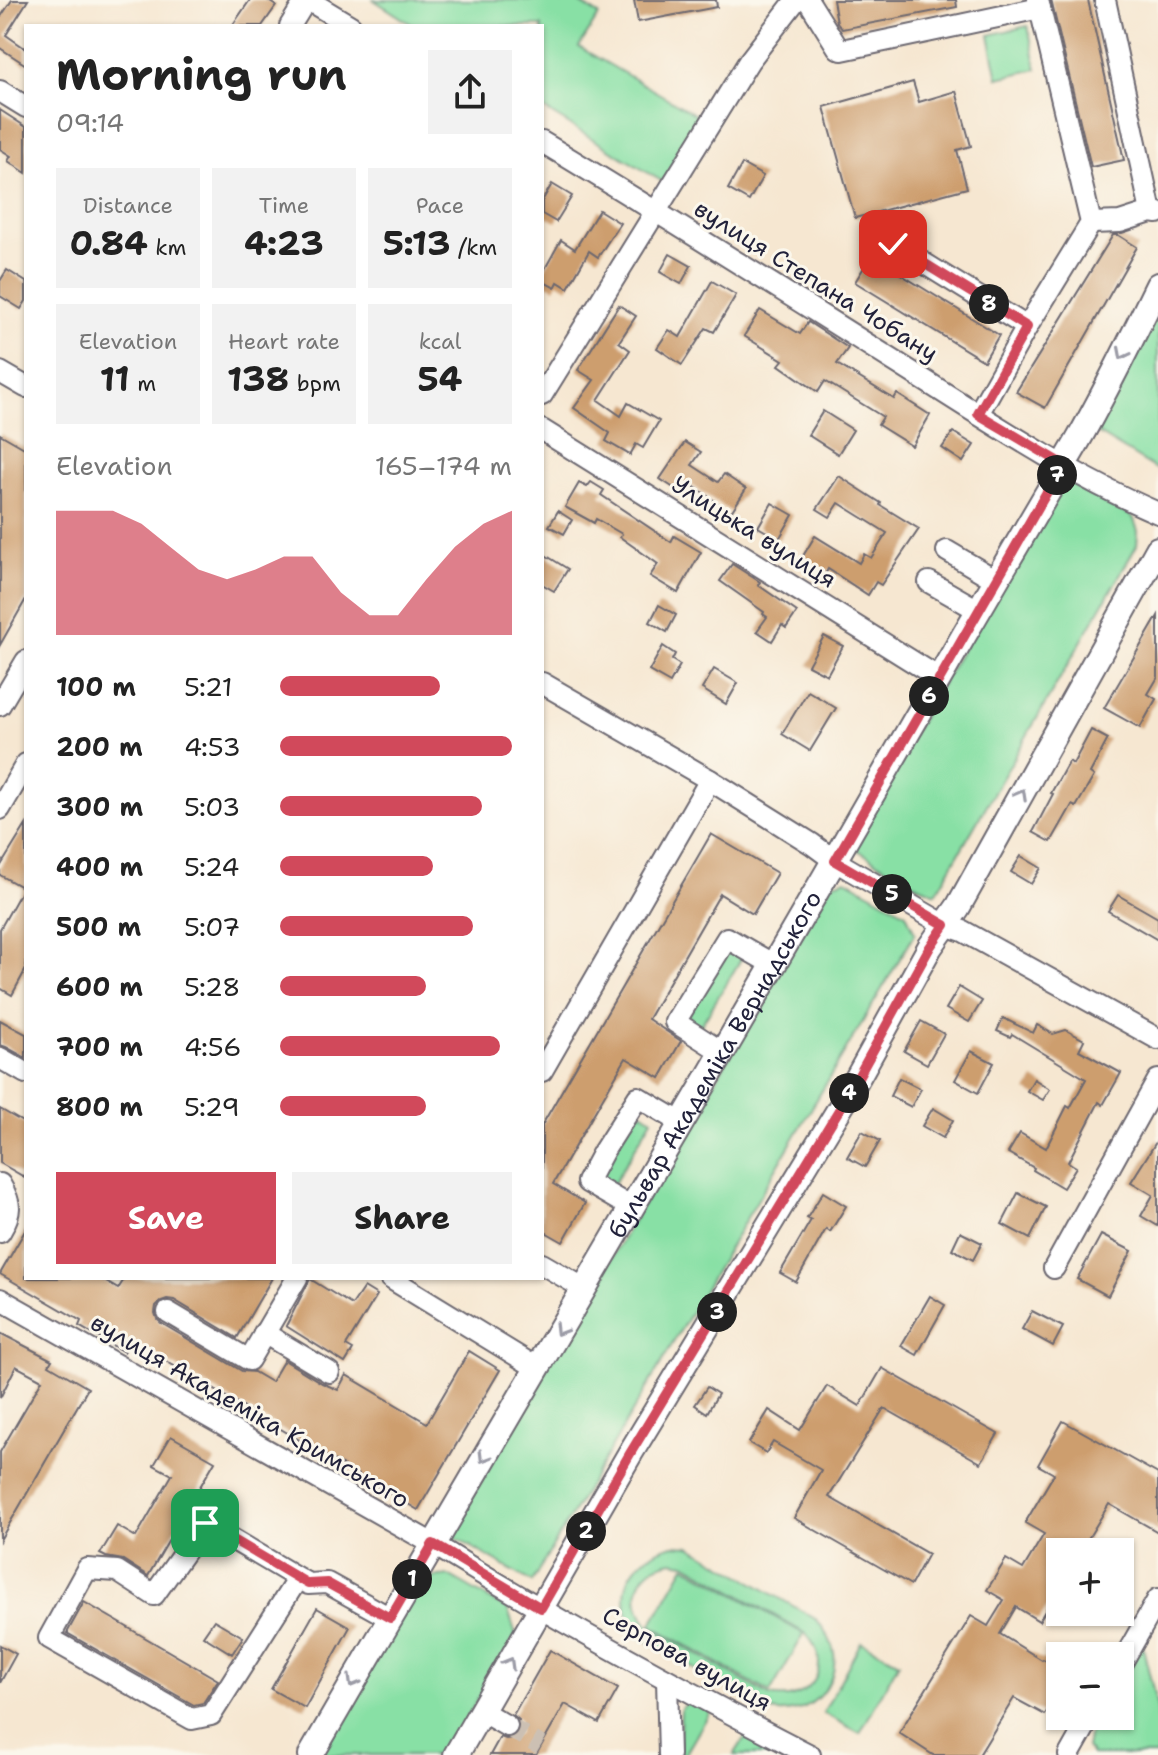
<!DOCTYPE html>
<meta charset="utf-8">
<style>
body{margin:0;font-family:"Shantell Sans",sans-serif;background:#f2f2f2;color:#222;height:100vh;display:flex;flex-direction:column;font-size:30px;white-space:nowrap}
*{box-sizing:border-box;margin:0}
p{font-size:26px;color:#767676}
.icon{flex:none;width:44px;height:44px;fill:none;stroke:currentColor;stroke-width:2;stroke-linecap:round;stroke-linejoin:round}
.map{position:relative;flex:1;overflow:hidden}
.sheet{position:absolute;left:24px;top:24px;width:520px;height:1256px;display:flex;flex-direction:column;background:#fff;border-radius:0px;box-shadow:0 2px 6px #0004}
.sheet>*{flex:none}
.tools{position:absolute;left:1046px;top:1538px;display:grid;gap:16px}
.tools a{display:grid;place-items:center;width:88px;height:88px;border-radius:0px;background:#fff;box-shadow:0 2px 6px #0004;font-size:40px}
.pin{position:absolute;display:grid;place-items:center;width:68px;height:68px;color:#fff;margin:-34px;border-radius:16px;box-shadow:0 4px 12px #0006}
.km{position:absolute;width:40px;height:40px;margin:-20px;border-radius:50%;background:#222;color:#fff;font-size:22px;line-height:40px;text-align:center}
.round{display:grid;place-items:center;flex:none;width:84px;height:84px;border-radius:0px;background:#f2f2f2}
.overview{display:flex;align-items:center;justify-content:space-between;height:136px;padding:0 32px}
h1{font-size:44px;font-weight:700;line-height:60px}
.metrics{display:grid;grid-template-columns:repeat(3,1fr);gap:12px;height:136px;padding:8px 32px}
.metrics div{display:grid;align-content:center;border-radius:0px;background:#f2f2f2;text-align:center}
.metrics b{font-size:34px;font-weight:700}
.metrics small{font-size:22px;font-weight:400}
.metrics p{font-size:22px}
.chart{height:224px;padding:16px 32px}
.chart p{display:flex;justify-content:space-between}
.chart svg{width:100%;height:144px;margin-top:8px;fill:#d1495b;opacity:.7}
.button{display:flex;gap:16px;margin-top:auto;padding:16px 32px}
.button a{flex:1;height:92px;border-radius:0px;background:#d1495b;color:#fff;font-size:32px;font-weight:700;line-height:92px;text-align:center}
.button a+a{background:#f2f2f2;color:#222}
ul{padding:0 32px;list-style:none;font-size:26px}
li{display:grid;grid-template-columns:128px 96px 1fr;align-items:center;height:60px}
li i{height:20px;border-radius:10px;background:#d1495b}
.map>svg:first-child{display:block}
.green{fill:#88e0a5;stroke:#558170;stroke-width:2;fill-rule:evenodd}
.building{fill:#cd9e6e}
.lines{fill:none;stroke-linecap:round;stroke-linejoin:round}
.minor-tunnel{stroke:#ccc0b3;stroke-width:20;stroke-dasharray:20 10;stroke-linecap:butt}
.minor-casing{stroke:#6c6770;stroke-width:24}
.major-casing{stroke:#6c6770;stroke-width:28}
.minor{stroke:#fff;stroke-width:20}
.major{stroke:#fff;stroke-width:24}
.oneway{stroke:#9c9ca7}
.route-casing{stroke:#fff;stroke-width:16}
.route{stroke:#d1495b;stroke-width:10}
.labels{text-anchor:middle;stroke-width:6;stroke-linejoin:round;paint-order:stroke}
.street-label{font-size:24px;fill:#22223b;stroke:#fbf7ec}
</style>
<div class="map">
<svg width="1158" height="1755" viewBox="0 0 1158 1755">
<rect width="100%" height="100%" fill="#fbf7ec"/>
<filter id="ink" filterUnits="userSpaceOnUse"><feTurbulence type="fractalNoise" baseFrequency=".0125" numOctaves="2"/><feDisplacementMap in="SourceGraphic" scale="16" xChannelSelector="R" yChannelSelector="G"/><feConvolveMatrix kernelMatrix="1 2 1 2 8 2 1 2 1" color-interpolation-filters="sRGB"/></filter>
<filter id="wash" filterUnits="userSpaceOnUse"><feTurbulence type="fractalNoise" baseFrequency=".006" numOctaves="4" result="noise"/><feDisplacementMap in="SourceGraphic" scale="32" xChannelSelector="R" yChannelSelector="G"/><feGaussianBlur stdDeviation="1.8" result="paint"/><feColorMatrix in="noise" values="0 0 0 0 0 0 0 0 0 0 0 0 0 0 0 0 0 1.4 0 .05"/><feComposite in="paint" operator="in"/></filter>
<g filter="url(#wash)">
<rect width="100%" height="100%" fill="#f6e7d1"/>
<!-- green -->
<g class="green">
<polygon points="374,0 557,0 562,3 563,0 575,0 599,15 579,47 703,119 663,182 542,108 542,26 414,26"/>
<polygon points="1028,26 1037,69 998,78 989,35"/>
<polygon points="1158,295 1158,470 1087,427"/>
<polygon points="1061,481 1075,482 1133,517 1138,531 1137,545 936,893 908,881 848,844"/>
<polygon points="846,879 906,913 915,933 532,1582 449,1534 831,884"/>
<polygon points="733,951 743,956 700,1027 691,1022 688,1013 723,955"/>
<polygon points="642,1112 652,1119 610,1190 598,1175 632,1116"/>
<path d="M 673,1545 L 690,1546 L 817,1620 C 825,1630 832,1640 834,1653 C 838,1683 814,1711 784,1712 C 778,1713 771,1711 765,1710 L 638,1636 C 612,1595 626,1559 673,1545 ZM 672,1561 L 685,1563 L 806,1634 C 835,1665 812,1705 770,1696 L 649,1626 C 627,1598 637,1568 672,1561 Z"/>
<polygon points="685,1566 804,1634 770,1693 651,1625"/>
<polygon points="449,1576 508,1610 516,1635 445,1755 321,1755 422,1579"/>
<polygon points="1141,1639 1158,1711 1158,1755 1092,1755 1086,1748 1088,1736 1099,1716 1120,1716 1120,1678"/>
<polygon points="861,1642 899,1662 860,1733 823,1713"/>
<polygon points="691,1700 710,1712 685,1755 679,1755 681,1708"/>
<polygon points="748,1733 787,1755 734,1755"/>
</g>
<g id="blocks">
<!-- building -->
<g class="building">
<polygon points="12,0 28,0 6,35 26,49 26,65 0,48 0,18"/>
<polygon points="250,0 267,0 276,6 262,26 232,26"/>
<polygon points="634,0 716,0 717,7 638,22"/>
<polygon points="833,0 956,0 957,7 842,29 837,22"/>
<polygon points="1051,0 1088,0 1124,160 1091,167"/>
<polygon points="913,82 919,102 956,91 971,146 957,150 967,188 855,218 824,107"/>
<polygon points="0,110 26,127 26,173 8,161 11,156 0,149"/>
<polygon points="742,164 763,176 749,201 728,189"/>
<polygon points="552,184 572,196 556,222 542,214 542,201"/>
<polygon points="599,210 620,223 598,257 589,251 568,288 558,282 555,288 542,281 542,274 561,240 575,249"/>
<polygon points="1113,235 1118,235 1137,247 1045,408 1016,392"/>
<polygon points="670,254 691,266 681,284 660,272"/>
<polygon points="871,256 999,335 984,361 855,282"/>
<polygon points="7,270 26,282 26,301 21,309 0,296 0,281"/>
<polygon points="712,281 736,295 714,332 706,328 682,365 657,348 669,330 680,337"/>
<polygon points="619,305 636,316 619,342 630,350 598,400 621,416 628,403 659,421 643,448 636,444 630,455 606,441 610,433 574,408 594,380 578,370"/>
<polygon points="760,310 800,334 808,322 848,348 837,364 894,399 897,394 930,415 912,446 878,425 883,417 825,381 818,392 779,365 783,360 744,336"/>
<polygon points="823,411 853,430 838,454 808,435"/>
<polygon points="953,432 974,445 963,462 942,448"/>
<polygon points="0,434 26,449 26,599 0,645"/>
<polygon points="685,442 701,452 692,465 718,482 724,474 746,489 731,512 690,484 683,494 660,479"/>
<polygon points="839,476 881,503 880,505 919,529 881,585 876,582 868,595 828,569 824,576 800,561 815,536 859,563 864,554 871,558 887,533 839,503 830,517 817,509"/>
<polygon points="591,482 604,490 601,495 671,542 674,536 701,552 678,593 650,576 658,564 620,537 622,534 596,519 594,523 565,507 579,483 587,487"/>
<polygon points="772,503 793,515 779,539 758,527"/>
<polygon points="558,511 572,520 564,534 549,526"/>
<polygon points="542,553 568,569 554,591 542,584"/>
<polygon points="732,564 760,582 758,585 797,612 786,628 782,625 772,641 757,631 767,617 763,614 764,612 720,581"/>
<polygon points="659,605 676,615 667,632 650,622"/>
<polygon points="1158,616 1158,677 1148,694 1156,699 1140,728 1104,708"/>
<polygon points="824,636 843,646 827,675 808,665"/>
<polygon points="663,646 675,654 672,660 680,665 670,683 649,671"/>
<polygon points="714,669 738,683 726,704 702,689"/>
<polygon points="808,691 836,708 810,751 782,734"/>
<polygon points="1091,730 1108,739 1090,773 1094,776 1076,807 1072,805 1051,842 1033,832 1053,794 1051,793 1069,761 1073,764"/>
<polygon points="26,825 26,969 12,995 0,988 0,929 23,888 0,875 0,867"/>
<polygon points="711,834 777,873 753,914 720,894 648,1019 681,1041 660,1078 626,1058 553,1184 585,1203 563,1242 542,1230 542,1125"/>
<polygon points="1021,856 1041,868 1031,884 1011,872"/>
<polygon points="1118,895 1158,918 1158,940 1108,911"/>
<polygon points="959,987 982,1001 969,1022 946,1009"/>
<polygon points="1003,1018 1033,1033 1037,1025 1053,1034 1066,1030 1084,1040 1079,1050 1121,1073 1103,1105 1099,1102 1068,1162 1076,1167 1063,1188 1033,1170 1034,1168 1008,1153 1020,1133 1046,1148 1067,1106 1070,1108 1086,1079 1012,1034 1010,1037 997,1031"/>
<polygon points="0,1020 26,1034 26,1058 6,1047 0,1045"/>
<polygon points="921,1021 944,1034 927,1064 904,1051"/>
<polygon points="971,1051 994,1063 978,1093 955,1080"/>
<polygon points="899,1078 921,1089 911,1107 890,1096"/>
<polygon points="1034,1079 1050,1089 1043,1100 1027,1091"/>
<polygon points="933,1108 953,1120 943,1138 922,1126"/>
<polygon points="0,1109 26,1124 26,1178 0,1163"/>
<polygon points="862,1131 880,1141 865,1167 847,1157"/>
<polygon points="1158,1139 1158,1226 1141,1216 1153,1195 1131,1182"/>
<polygon points="823,1192 846,1206 830,1232 826,1229 796,1282 780,1273 811,1220 807,1218"/>
<polygon points="1018,1193 1046,1207 1030,1239 1002,1224"/>
<polygon points="26,1229 26,1278 99,1278 118,1289 125,1278 272,1278 237,1338 174,1300 167,1299 161,1301 156,1306 155,1313 157,1319 161,1323 242,1371 254,1372 271,1382 284,1360 322,1383 338,1390 346,1375 427,1423 469,1351 500,1370 418,1510 130,1340 124,1352 79,1326 81,1321 0,1274"/>
<polygon points="960,1232 982,1243 973,1260 952,1249"/>
<polygon points="1101,1235 1132,1251 1108,1296 1077,1279"/>
<polygon points="310,1279 352,1305 364,1287 377,1295 346,1346 353,1350 345,1363 286,1326"/>
<polygon points="930,1296 945,1305 917,1355 901,1346"/>
<polygon points="1032,1311 1063,1327 1053,1346 1022,1329"/>
<polygon points="0,1333 52,1360 49,1365 88,1388 0,1540 0,1452 42,1380 16,1366 0,1398"/>
<polygon points="882,1368 998,1434 981,1463 884,1408 829,1497 928,1554 911,1585 794,1518 821,1470 773,1442 766,1453 749,1443 769,1410 800,1430 827,1386 860,1406"/>
<polygon points="707,1387 718,1394 707,1413 695,1405"/>
<polygon points="1063,1421 1158,1474 1158,1532 1109,1504 1080,1552 1060,1552 1060,1586 1039,1621 1016,1607 1000,1634 1042,1660 1043,1659 1060,1668 1060,1689 1045,1715 1014,1698 979,1755 933,1755 899,1733 971,1616 988,1626 1004,1600 987,1590 1006,1559 1023,1569 1044,1534 1025,1523 1054,1474 1038,1465"/>
<polygon points="171,1436 215,1461 148,1576 123,1560 106,1557 100,1554 117,1526 136,1537 172,1475 154,1465"/>
<polygon points="84,1602 218,1680 203,1703 194,1705 67,1633"/>
<polygon points="317,1608 350,1627 305,1708 271,1689"/>
<polygon points="214,1620 243,1637 232,1654 203,1636"/>
<polygon points="0,1645 16,1654 0,1683"/>
<polygon points="550,1650 618,1689 599,1723 565,1704 536,1755 490,1755 500,1737 506,1739 513,1738 519,1732 519,1720 513,1715"/>
</g>
</g>
</g>
<g filter="url(#ink)">
<use href="#blocks" fill-opacity="0" stroke="#6c6770" stroke-width="2"/>
<g class="lines">
<!-- minor-tunnel -->
<polyline class="minor-tunnel" points="507,1726 541,1746"/>
<defs>
<g id="minor">
<polyline points="308,0 351,26"/>
<polyline points="808,0 838,48 842,50 1040,8"/>
<polyline points="1105,0 1151,212"/>
<polyline points="290,26 306,0"/>
<polyline points="0,91 26,107"/>
<path d="M 542,142 C 660,213 777,287 894,361 C 980,415 1065,473 1158,513"/>
<polyline points="1091,223 1120,222 1151,212 1158,213"/>
<polyline points="893,244 1027,327"/>
<polyline points="0,372 26,387"/>
<polyline points="542,395 749,61 796,0"/>
<polyline points="978,414 1027,327 1091,223 1038,0"/>
<polyline points="542,430 939,678"/>
<polyline points="947,551 996,580"/>
<polyline points="929,582 978,610"/>
<polyline points="542,683 710,780 812,844 835,861 945,925 963,931 1158,1039"/>
<polyline points="0,705 26,661"/>
<polyline points="0,809 26,764"/>
<polyline points="722,1052 675,1022 727,938 774,965"/>
<polyline points="0,1058 26,1073"/>
<polyline points="542,1071 710,780"/>
<path d="M 0,1184 C 12,1204 12,1212 0,1232"/>
<polyline points="632,1208 587,1182 603,1152 638,1097 682,1123"/>
<polyline points="542,1264 585,1289"/>
<polyline points="1054,1268 1158,1080"/>
<polyline points="390,1278 537,1368"/>
<path d="M 0,1299 L 433,1544 C 555,1620 682,1689 810,1755"/>
<polyline points="168,1312 249,1360 297,1278"/>
<polyline points="264,1333 329,1372"/>
<polyline points="298,1578 211,1715 192,1719 49,1638 87,1569 117,1571 154,1595 205,1523 298,1578 308,1584 327,1583 390,1618"/>
<polyline points="1120,1666 1158,1599"/>
<polyline points="667,1680 669,1755"/>
<polyline points="481,1711 507,1726"/>
<polyline points="1069,1755 1091,1716"/>
</g>
<g id="major">
<path id="s1" d="M 311,1755 C 506,1418 707,1084 900,746 C 958,645 1017,544 1076,444 C 1106,392 1132,338 1158,285"/>
<polyline points="456,1755 631,1452 848,1095 930,947 958,907 1158,549"/>
</g>
</defs>
<!-- minor casing -->
<use href="#minor" class="minor-casing"/>
<!-- major casing -->
<use href="#major" class="major-casing"/>
<!-- minor -->
<use href="#minor" class="minor"/>
<!-- major -->
<use href="#major" class="major"/>
</g>
<!-- one-way arrows -->
<defs><path id="oneway-chevron" d="M-2-3.5L2.5 0L-2 3.5" fill="none" stroke-width="1.6" stroke-linecap="round" stroke-linejoin="round" transform="scale(2)"/></defs>
<g class="oneway">
<use href="#oneway-chevron" transform="translate(1123 354) rotate(117)"/>
<use href="#oneway-chevron" transform="translate(1021 794) rotate(-61)"/>
<use href="#oneway-chevron" transform="translate(560 1330) rotate(121)"/>
<use href="#oneway-chevron" transform="translate(484 1457) rotate(121)"/>
<use href="#oneway-chevron" transform="translate(509 1663) rotate(-60)"/>
<use href="#oneway-chevron" transform="translate(353 1682) rotate(120)"/>
</g>
</g>
<g class="lines" filter="url(#ink)">
<defs>
<polyline id="route" points="205,1523 308,1584 327,1583 390,1618 433,1544 541,1608 631,1452 848,1095 930,947 945,925 835,861 1063,464 978,414 1027,327 893,244"/>
</defs>
<!-- route casing -->
<use href="#route" class="route-casing"/>
<!-- route -->
<use href="#route" class="route"/>
</g>
<g class="labels">
<!-- street labels -->
<g class="street-label">
<text transform="translate(816 281) rotate(32)" y="8">вулиця Степана Чобану</text>
<text transform="translate(754 532) rotate(32)" y="8">Улицька вулиця</text>
<text dy="8" stroke="none"><textPath href="#s1" startOffset="800">бульвар Академіка Вернадського</textPath></text>
<text transform="translate(250 1411) rotate(30)" y="8">вулиця Академіка Кримського</text>
<text transform="translate(687 1659) rotate(29)" y="8">Серпова вулиця</text>
</g>
</g>
</svg>
<div class="tools">
<a>+</a>
<a>−</a>
</div>
<div class="pin" style="left:205px;top:1523px;background:#1e9e55"><svg class="icon" aria-label="arrive" viewBox="0 0 24 24"><path d="M6 21V4h12l-3 4 3 4H6"/></svg></div>
<div class="pin" style="left:893px;top:244px;background:#d93025"><svg class="icon" aria-label="check" viewBox="0 0 24 24"><path d="M5 12l5 5 9-10"/></svg></div>
<b class="km" style="left:412px;top:1579px">1</b>
<b class="km" style="left:586px;top:1531px">2</b>
<b class="km" style="left:717px;top:1312px">3</b>
<b class="km" style="left:849px;top:1093px">4</b>
<b class="km" style="left:892px;top:894px">5</b>
<b class="km" style="left:929px;top:696px">6</b>
<b class="km" style="left:1057px;top:475px">7</b>
<b class="km" style="left:989px;top:304px">8</b>
<section class="sheet">
<div class="overview"><div><h1>Morning run</h1><p>09:14</p></div><a class="round"><svg class="icon" aria-label="share" viewBox="0 0 24 24"><path d="M12 15V3M7 8l5-5 5 5M5 13v7h14v-7"/></svg></a></div>
<div class="metrics">
<div><p>Distance</p><b>0.84<small> km</small></b></div>
<div><p>Time</p><b>4:23</b></div>
<div><p>Pace</p><b>5:13<small> /km</small></b></div>
</div>
<div class="metrics">
<div><p>Elevation</p><b>11<small> m</small></b></div>
<div><p>Heart rate</p><b>138<small> bpm</small></b></div>
<div><p>kcal</p><b>54</b></div>
</div>
<div class="chart"><p><span>Elevation</span>165–174 m</p>
<svg viewBox="0 0 160 44" preserveAspectRatio="none"><path d="M0 44V6L10 6L20 6L30 10L40 17L50 24L60 27L70 24L80 20L90 20L100 31L110 38L120 38L130 27L140 17L150 10L160 6V44z"/></svg>
</div>
<ul>
<li><b>100 m</b>5:21<i style="width:69%"></i></li>
<li><b>200 m</b>4:53<i style="width:100%"></i></li>
<li><b>300 m</b>5:03<i style="width:87%"></i></li>
<li><b>400 m</b>5:24<i style="width:66%"></i></li>
<li><b>500 m</b>5:07<i style="width:83%"></i></li>
<li><b>600 m</b>5:28<i style="width:63%"></i></li>
<li><b>700 m</b>4:56<i style="width:95%"></i></li>
<li><b>800 m</b>5:29<i style="width:63%"></i></li>
</ul>
<div class="button"><a>Save</a><a>Share</a></div>
</section>
</div>
